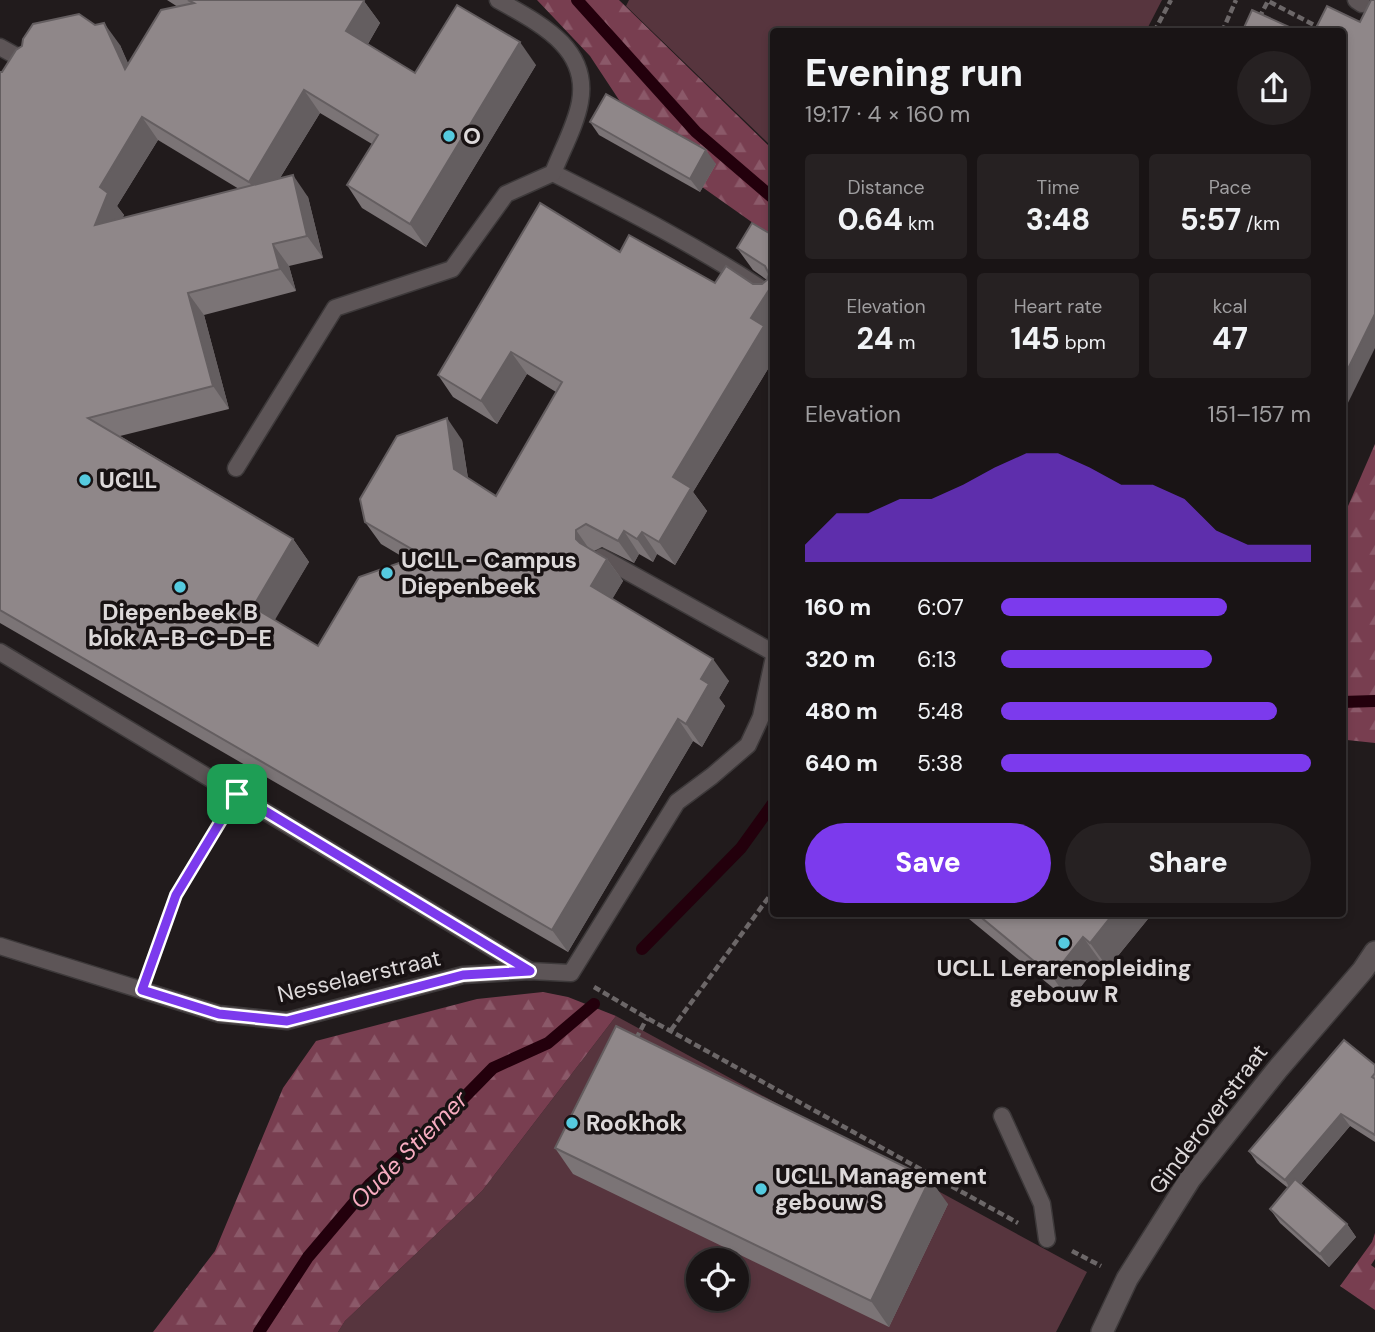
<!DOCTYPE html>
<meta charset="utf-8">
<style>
body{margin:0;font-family:"DM Sans",sans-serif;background:#262122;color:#f1f3f6;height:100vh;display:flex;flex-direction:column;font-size:26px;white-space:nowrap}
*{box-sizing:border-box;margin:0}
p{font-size:23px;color:#9f9ea0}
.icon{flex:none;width:38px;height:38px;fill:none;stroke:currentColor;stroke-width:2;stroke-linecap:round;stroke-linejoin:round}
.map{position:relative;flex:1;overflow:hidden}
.drawer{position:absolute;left:770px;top:28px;width:576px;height:889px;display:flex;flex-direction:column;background:#191415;border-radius:7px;box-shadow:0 4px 10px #0003,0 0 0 2px #373334}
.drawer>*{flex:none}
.tools{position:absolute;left:686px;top:1248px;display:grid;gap:14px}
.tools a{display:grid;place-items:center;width:63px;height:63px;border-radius:50%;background:#191415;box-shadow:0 4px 10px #0003,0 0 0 2px #373334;font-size:35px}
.pin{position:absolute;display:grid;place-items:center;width:60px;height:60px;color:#fff;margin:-30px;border-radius:14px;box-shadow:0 4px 10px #0006}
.round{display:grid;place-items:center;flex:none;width:74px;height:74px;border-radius:37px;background:#262122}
.headline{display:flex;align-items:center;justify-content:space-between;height:119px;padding:0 35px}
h1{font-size:38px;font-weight:800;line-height:52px}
.figures{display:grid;grid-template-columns:repeat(3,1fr);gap:10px;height:119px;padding:7px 35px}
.figures div{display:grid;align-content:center;border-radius:7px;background:#262122;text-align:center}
.figures b{font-size:30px;font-weight:800}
.figures small{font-size:19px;font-weight:400}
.figures p{font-size:19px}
.chart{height:196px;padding:14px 35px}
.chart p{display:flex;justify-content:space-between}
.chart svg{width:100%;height:126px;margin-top:7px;fill:#7c3aed;opacity:.7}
.button{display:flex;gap:14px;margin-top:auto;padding:14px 35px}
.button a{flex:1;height:80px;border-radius:42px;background:#7c3aed;color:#fff;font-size:28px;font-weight:800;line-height:80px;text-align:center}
.button a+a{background:#262122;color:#f1f3f6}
ul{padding:0 35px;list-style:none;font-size:23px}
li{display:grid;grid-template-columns:112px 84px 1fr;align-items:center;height:52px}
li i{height:18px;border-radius:9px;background:#7c3aed}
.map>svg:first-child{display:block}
.green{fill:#57353e;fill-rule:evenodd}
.forest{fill:url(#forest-firs)}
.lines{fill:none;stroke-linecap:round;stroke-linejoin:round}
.stream{stroke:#23000c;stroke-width:12}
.lane-casing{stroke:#3d393a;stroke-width:19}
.street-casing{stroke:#3d393a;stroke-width:24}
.path{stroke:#6c6768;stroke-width:4.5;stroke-dasharray:7 3.5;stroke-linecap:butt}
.lane{stroke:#5d5557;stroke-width:16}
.street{stroke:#5d5557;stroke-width:21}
.wall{fill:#7b7476;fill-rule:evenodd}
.shaded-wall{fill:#645e60}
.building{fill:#8f8789;stroke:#645e60;stroke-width:2}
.route-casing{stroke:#fff;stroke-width:14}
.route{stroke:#7c3aed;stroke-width:9}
.poi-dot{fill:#55cadf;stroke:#181213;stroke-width:2.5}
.labels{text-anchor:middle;stroke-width:7;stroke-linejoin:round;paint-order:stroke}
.poi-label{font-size:23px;font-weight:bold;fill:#ddd9da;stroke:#181213;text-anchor:start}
.street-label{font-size:23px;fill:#ddd9da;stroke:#181213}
.water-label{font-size:24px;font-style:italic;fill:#f7acc0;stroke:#181213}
</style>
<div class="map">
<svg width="1375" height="1332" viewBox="0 0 1375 1332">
<defs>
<pattern id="forest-firs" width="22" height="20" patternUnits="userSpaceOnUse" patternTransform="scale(1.75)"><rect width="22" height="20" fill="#783e50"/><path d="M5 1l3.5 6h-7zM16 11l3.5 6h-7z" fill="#8b5969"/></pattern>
</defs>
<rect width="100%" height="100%" fill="#211b1c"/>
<!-- green -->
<g class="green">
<polygon points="629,0 1162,0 1146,31 774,32 773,148 626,6"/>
<path d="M 616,1016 L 1087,1272 L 1056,1332 L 338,1332 L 345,1321 L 482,1191 ZM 698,1260 L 737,1260 L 737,1298 L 698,1298 Z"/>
</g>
<!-- forest -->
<g class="forest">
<polygon points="537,0 619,0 773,150 773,237 654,153 590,56"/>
<polygon points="1375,444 1375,743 1347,740 1342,736 1342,520"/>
<polygon points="543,992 568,997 616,1016 482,1191 345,1321 338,1332 153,1332 215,1251 283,1088 316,1041 477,999"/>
<polygon points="1375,1233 1375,1259 1371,1265 1375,1268 1375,1310 1340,1286 1372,1242"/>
</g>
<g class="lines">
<!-- stream -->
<g class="stream">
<polyline points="577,0 696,132 774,199"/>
<polyline points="1342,702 1375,701"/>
<polyline points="642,949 741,848 774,802"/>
<polyline points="259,1332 308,1257 370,1184 443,1119 493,1068 548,1043 594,1004"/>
</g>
<defs>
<g id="lane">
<polyline points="1356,0 1362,4"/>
<polyline points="0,47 29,63"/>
<path d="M 553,173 C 629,211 703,249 774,297"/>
<path d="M 236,468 L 335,308 L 452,269 L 506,194 L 553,173 C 562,150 576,125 580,102 C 590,47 538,23 498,0"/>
<polyline points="601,557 774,653"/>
<polyline points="0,652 530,971"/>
<polyline points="0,946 219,1014 287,1021 463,975 530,971 571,973 677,802 712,776 748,745 761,717 774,657"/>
<polyline points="1002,1116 1042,1204 1047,1239"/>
</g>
<polyline id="street" points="1102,1332 1127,1279 1190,1179 1277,1070 1363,970 1375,952"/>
</defs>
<!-- lane casing -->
<use href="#lane" class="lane-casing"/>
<!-- street casing -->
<use href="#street" class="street-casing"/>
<!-- path -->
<g class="path">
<polyline points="1259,18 1268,1 1320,28 1318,32"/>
<polyline points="1154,32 1171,0"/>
<polyline points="1222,32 1236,0"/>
<polyline points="150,966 176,895 223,817"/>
<polyline points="594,987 647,1018 1018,1223"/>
<polyline points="671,1030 774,890"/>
<polyline points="636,1039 647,1018"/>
<polyline points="1072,1251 1101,1266"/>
</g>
<!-- lane -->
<use href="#lane" class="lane"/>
<!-- street -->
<use href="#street" class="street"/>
</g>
<!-- wall -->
<g class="wall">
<path d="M 167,0 L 363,0 L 380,23 L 368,44 L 415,73 L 536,65 L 426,247 L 362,208 L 347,185 L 372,144 L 320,113 L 280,178 L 308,197 L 323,258 L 289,266 L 296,291 L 204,315 L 229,409 L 120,436 L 293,539 L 309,562 L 274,620 L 318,646 L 408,560 L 381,544 L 365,522 L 462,440 L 468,478 L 496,496 L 556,392 L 527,374 L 497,424 L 453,397 L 438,375 L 620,252 L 715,283 L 762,284 L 767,280 L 753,270 L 737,248 L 774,236 L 774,329 L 770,335 L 774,339 L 774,359 L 693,492 L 707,511 L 675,565 L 657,554 L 653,562 L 639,554 L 634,563 L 602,547 L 594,551 L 607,559 L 623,581 L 612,599 L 729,681 L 719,698 L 725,706 L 702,747 L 693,741 L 568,952 L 0,623 L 0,72 L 120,45 L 128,64 L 178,7 ZM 158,140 L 239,189 L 122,218 L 124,215 L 117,206 Z"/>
<polygon points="590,122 716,164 700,192 599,135"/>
<polygon points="963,914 1152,914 1108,968 1101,962 1069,1001"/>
<polygon points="1375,1065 1375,1142 1350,1126 1301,1184 1347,1224 1356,1237 1329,1267 1280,1223 1270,1209 1288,1188 1257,1163 1249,1151"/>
<polygon points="555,1148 948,1204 889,1327 573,1174"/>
</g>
<!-- shaded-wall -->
<g class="shaded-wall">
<polygon points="364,1 380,23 362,54 346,31"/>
<polygon points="104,23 120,45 141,92 125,69"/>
<polygon points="520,42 536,65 426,247 410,224"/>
<polygon points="304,90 320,113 264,204 249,182"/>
<polygon points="142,117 158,140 117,206 124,215 111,248 95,225 100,187"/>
<polygon points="706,150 716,164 700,192 690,179"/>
<polygon points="293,175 308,197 323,258 307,236"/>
<polygon points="273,244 289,266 296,291 280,269"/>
<polygon points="774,282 774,329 770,335 774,339 774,359 693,492 707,511 675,565 659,542 673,477 751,318"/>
<polygon points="188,293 204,315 229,409 213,386"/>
<polygon points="1375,314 1375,348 1342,415 1342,381"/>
<polygon points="511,352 527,374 497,424 481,401"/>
<polygon points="447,418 462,440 470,492 454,469"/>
<polygon points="576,530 592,553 592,562 576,539"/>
<polygon points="624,531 639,554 634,563 618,541"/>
<polygon points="642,532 657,554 653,562 637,539"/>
<polygon points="293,539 309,562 269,630 253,607"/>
<polygon points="607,559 623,581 607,608 591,586"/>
<polygon points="713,659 729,681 719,698 725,706 702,747 686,724 701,679"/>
<polygon points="678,719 693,741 568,952 552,930"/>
<polygon points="1113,914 1152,914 1108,968 1090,943"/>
<polygon points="1083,937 1101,962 1069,1001 1052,976"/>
<polygon points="1341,1114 1350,1126 1293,1193 1285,1180"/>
<polygon points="930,1179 948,1204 889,1327 871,1301"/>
<polygon points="1347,1224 1356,1237 1329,1267 1320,1254"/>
</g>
<!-- building -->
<g class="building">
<polygon points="188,0 363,0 364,1 346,31 415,73 457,5 520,42 410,224 347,185 378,135 304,90 249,182 142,117 100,187 108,193 95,225 293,175 307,236 273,244 280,269 188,293 213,386 88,418 293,539 253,607 318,646 359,577 422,555 365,522 360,499 397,436 447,418 454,469 496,496 562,382 511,352 481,401 438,375 540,203 620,252 629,235 715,283 726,266 753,284 762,284 767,280 769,274 765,266 737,248 752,223 774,236 774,282 751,318 764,326 673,477 691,488 659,542 642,532 637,539 624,531 618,541 586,524 576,530 576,539 580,543 607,559 591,586 713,659 701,679 709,684 686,724 678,719 552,930 0,610 0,72 2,72 16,50 22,46 23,39 33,24 79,14 95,25 104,23 125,69 161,10 194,3"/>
<polygon points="1371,0 1375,0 1375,314 1342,381 1342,32 1314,32 1327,6 1360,22"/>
<polygon points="1252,10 1300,32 1242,32"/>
<polygon points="606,94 706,150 690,179 590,122"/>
<polygon points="977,914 1113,914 1090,943 1083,937 1052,976"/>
<polygon points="616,1026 930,1179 871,1301 555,1148"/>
<polygon points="1344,1040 1375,1065 1375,1073 1372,1077 1375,1079 1375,1135 1341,1114 1285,1180 1249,1151"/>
<polygon points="1295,1179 1347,1224 1320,1254 1270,1209"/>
</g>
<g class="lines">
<defs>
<polygon id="route" points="237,794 530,971 463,975 287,1021 219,1014 142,990 176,895"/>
</defs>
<!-- route casing -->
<use href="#route" class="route-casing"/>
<!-- route -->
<use href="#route" class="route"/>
</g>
<!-- markers -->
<g class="poi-dot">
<circle cx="449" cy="136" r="7"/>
<circle cx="85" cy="480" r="7"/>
<circle cx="387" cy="573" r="7"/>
<circle cx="180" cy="587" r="7"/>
<circle cx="1064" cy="943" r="7"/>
<circle cx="572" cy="1123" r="7"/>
<circle cx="761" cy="1189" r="7"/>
</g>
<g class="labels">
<!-- poi labels -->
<g class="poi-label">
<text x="463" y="144">O</text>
<text x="99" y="488">UCLL</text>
<text x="401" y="568">UCLL - Campus<tspan x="401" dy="26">Diepenbeek</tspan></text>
<text x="180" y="620" text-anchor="middle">Diepenbeek B<tspan x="180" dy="26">blok A-B-C-D-E</tspan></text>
<text x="1064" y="976" text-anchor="middle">UCLL Lerarenopleiding<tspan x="1064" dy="26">gebouw R</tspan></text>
<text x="586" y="1131">Rookhok</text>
<text x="775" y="1184">UCLL Management<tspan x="775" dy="26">gebouw S</tspan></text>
</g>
<!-- street labels -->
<g class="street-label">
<text transform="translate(359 976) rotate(-13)" y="8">Nesselaerstraat</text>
<text transform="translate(1208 1119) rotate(-53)" y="8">Ginderoverstraat</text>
</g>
<!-- water labels -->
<g class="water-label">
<text transform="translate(409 1150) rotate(-45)" y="8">Oude Stiemer</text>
</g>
</g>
</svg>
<div class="tools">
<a><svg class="icon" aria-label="locate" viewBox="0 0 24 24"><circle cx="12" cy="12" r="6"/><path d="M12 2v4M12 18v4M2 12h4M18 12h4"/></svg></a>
</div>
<div class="pin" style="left:237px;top:794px;background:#1e9e55"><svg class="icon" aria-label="arrive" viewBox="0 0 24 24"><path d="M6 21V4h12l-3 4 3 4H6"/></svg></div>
<section class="drawer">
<div class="headline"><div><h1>Evening run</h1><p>19:17 · 4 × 160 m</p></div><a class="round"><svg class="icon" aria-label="share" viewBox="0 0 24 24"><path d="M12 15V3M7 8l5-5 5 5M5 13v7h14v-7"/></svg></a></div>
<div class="figures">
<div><p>Distance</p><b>0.64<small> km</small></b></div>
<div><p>Time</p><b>3:48</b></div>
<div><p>Pace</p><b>5:57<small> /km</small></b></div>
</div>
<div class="figures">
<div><p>Elevation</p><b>24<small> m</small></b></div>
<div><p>Heart rate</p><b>145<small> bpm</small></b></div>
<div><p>kcal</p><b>47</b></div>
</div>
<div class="chart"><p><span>Elevation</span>151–157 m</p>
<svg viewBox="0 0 160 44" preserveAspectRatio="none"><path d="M0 44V38L10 27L20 27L30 22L40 22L50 17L60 11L70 6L80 6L90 11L100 17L110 17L120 22L130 33L140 38L150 38L160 38V44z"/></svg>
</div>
<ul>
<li><b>160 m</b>6:07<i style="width:73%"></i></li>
<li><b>320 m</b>6:13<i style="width:68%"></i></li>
<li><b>480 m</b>5:48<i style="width:89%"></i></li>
<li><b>640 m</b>5:38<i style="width:100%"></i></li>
</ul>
<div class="button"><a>Save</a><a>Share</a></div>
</section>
</div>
